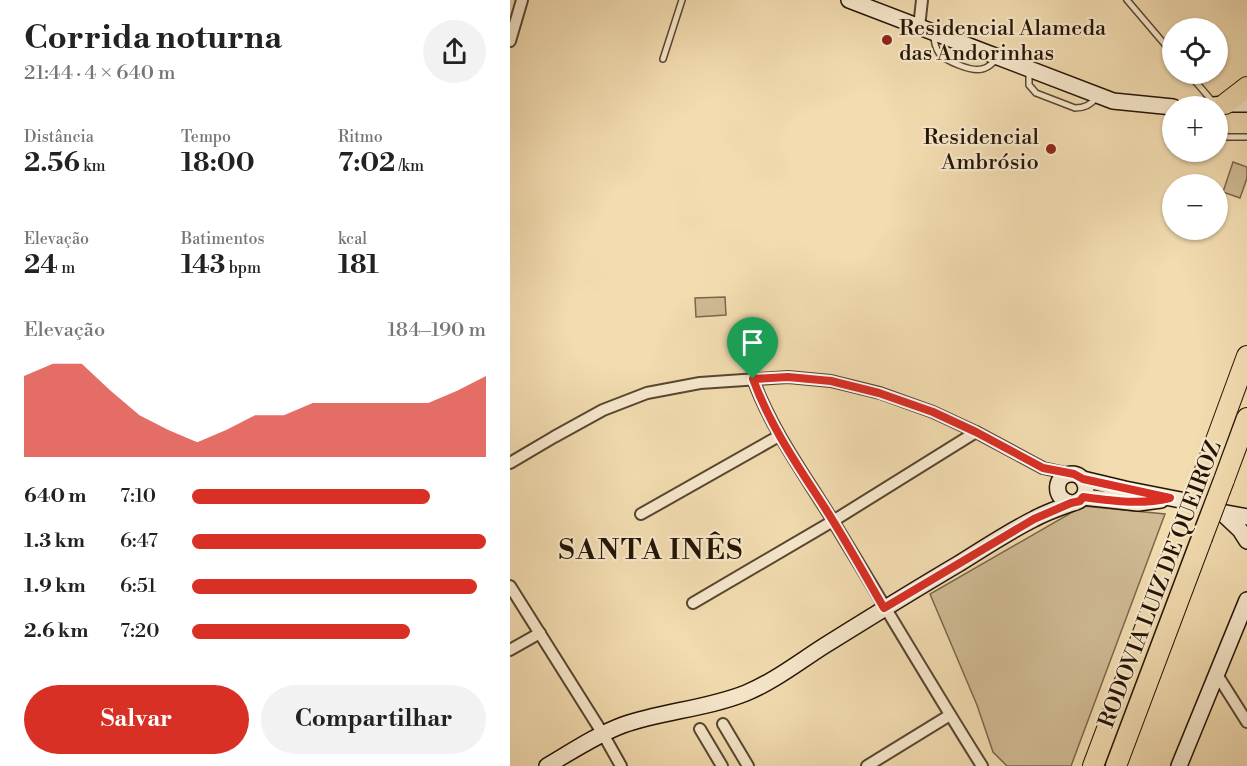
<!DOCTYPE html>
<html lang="pt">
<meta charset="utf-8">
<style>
body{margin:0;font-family:"Libre Bodoni",serif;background:#f2f2f2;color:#222;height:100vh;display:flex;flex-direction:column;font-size:22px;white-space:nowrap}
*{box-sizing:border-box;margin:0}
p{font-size:20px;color:#767676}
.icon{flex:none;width:33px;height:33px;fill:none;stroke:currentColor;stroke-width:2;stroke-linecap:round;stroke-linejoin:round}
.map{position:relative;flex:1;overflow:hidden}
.drawer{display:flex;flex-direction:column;background:#fff;width:510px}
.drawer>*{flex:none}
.tools{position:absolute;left:652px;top:18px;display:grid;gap:12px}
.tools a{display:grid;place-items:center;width:66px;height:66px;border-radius:50%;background:#fff;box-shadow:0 2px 4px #0004;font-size:30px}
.pin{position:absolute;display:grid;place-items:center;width:51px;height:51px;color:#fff;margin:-62px -26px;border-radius:50% 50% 50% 0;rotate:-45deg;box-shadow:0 0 6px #0007}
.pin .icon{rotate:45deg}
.round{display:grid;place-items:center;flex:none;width:63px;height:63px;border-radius:32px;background:#f2f2f2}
.summary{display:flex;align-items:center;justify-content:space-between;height:102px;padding:0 24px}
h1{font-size:33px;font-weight:700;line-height:45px}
.metrics{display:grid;grid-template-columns:repeat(3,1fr);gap:9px;height:102px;padding:6px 24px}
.metrics div{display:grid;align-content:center}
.metrics b{font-size:26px;font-weight:700}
.metrics small{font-size:16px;font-weight:400}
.metrics p{font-size:16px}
.chart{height:168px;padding:12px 24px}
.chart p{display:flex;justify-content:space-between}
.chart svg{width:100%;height:108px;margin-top:6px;fill:#d93025;opacity:.7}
.primary-button{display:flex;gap:12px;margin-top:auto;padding:12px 24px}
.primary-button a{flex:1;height:69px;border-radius:36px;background:#d93025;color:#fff;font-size:24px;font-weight:700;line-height:69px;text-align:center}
.primary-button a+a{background:#f2f2f2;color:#222}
ul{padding:0 24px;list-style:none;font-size:20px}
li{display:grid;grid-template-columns:96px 72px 1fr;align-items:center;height:45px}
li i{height:15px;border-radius:8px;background:#d93025}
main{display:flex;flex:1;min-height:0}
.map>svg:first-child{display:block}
.green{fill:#cfba93;stroke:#7a674c;stroke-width:1.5}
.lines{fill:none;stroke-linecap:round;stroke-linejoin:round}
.lane-casing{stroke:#584630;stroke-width:8}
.street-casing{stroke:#584630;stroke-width:14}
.secondary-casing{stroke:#241405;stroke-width:18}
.highway-casing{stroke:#241405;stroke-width:22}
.lane{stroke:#f7e8cc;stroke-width:5}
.street{stroke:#f7e8cc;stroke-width:10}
.secondary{stroke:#f7e8cc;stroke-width:15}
.highway{stroke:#f2dcb0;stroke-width:20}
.highway-bridge-casing{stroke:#241405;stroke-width:22;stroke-linecap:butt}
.highway-bridge{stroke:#f2dcb0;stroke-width:20}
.route-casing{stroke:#fff;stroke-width:12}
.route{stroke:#d93025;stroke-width:8}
.poi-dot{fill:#8f2418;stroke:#f7e8cc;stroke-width:2}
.labels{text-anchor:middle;stroke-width:4.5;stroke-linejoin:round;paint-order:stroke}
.poi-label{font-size:22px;fill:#241405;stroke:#f7e8cc;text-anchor:start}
.street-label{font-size:22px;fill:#241405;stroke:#f7e8cc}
.district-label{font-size:28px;font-weight:bold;letter-spacing:1.5px;fill:#241405;stroke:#f7e8cc}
</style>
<main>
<section class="drawer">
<div class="summary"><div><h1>Corrida noturna</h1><p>21:44 · 4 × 640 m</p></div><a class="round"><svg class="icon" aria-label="share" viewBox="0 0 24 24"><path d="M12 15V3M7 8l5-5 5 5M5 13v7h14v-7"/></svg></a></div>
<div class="metrics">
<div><p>Distância</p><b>2.56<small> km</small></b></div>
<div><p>Tempo</p><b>18:00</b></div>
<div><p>Ritmo</p><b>7:02<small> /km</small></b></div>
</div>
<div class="metrics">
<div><p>Elevação</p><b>24<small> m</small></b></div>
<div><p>Batimentos</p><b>143<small> bpm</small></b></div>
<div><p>kcal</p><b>181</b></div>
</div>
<div class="chart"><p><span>Elevação</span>184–190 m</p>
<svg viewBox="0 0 160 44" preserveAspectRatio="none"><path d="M0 44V11L10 6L20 6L30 17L40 27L50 33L60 38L70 33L80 27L90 27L100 22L110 22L120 22L130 22L140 22L150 17L160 11V44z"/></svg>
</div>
<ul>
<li><b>640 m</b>7:10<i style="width:81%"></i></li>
<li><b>1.3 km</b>6:47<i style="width:100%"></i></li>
<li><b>1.9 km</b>6:51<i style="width:97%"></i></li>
<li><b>2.6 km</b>7:20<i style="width:74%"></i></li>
</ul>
<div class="primary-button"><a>Salvar</a><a>Compartilhar</a></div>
</section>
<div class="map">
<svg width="737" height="766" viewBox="0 0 737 766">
<rect width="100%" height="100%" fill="#f2dcb0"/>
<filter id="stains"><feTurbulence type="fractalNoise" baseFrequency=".00333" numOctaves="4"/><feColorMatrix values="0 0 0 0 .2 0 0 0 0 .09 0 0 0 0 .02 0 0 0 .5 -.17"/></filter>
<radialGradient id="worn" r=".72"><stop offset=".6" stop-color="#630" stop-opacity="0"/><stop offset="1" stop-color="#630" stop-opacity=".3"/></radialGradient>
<!-- green -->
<g class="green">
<polygon points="723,162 737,167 737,178 730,198 713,192"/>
<polygon points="215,297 216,315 186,317 185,298"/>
<polygon points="573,506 655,514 561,766 497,766 483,752 467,705 420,594"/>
</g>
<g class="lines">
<defs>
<g id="lane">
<polyline points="617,0 663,54"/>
<path d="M 424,35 C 424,42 425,47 429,53 C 435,61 462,72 472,69 C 479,68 483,62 488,58"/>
<polyline points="153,59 172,0"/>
<path d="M 519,70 L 519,85 L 526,93 L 565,108 C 574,108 581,105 586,98"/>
<polyline points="679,74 703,102"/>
<polyline points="708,137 737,137"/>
</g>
<g id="street">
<polyline points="409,27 412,0"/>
<polyline points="0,41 12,0"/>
<path d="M 243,379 C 262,431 295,475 323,521 C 373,603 421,685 472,766"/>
<polyline points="0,463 44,437 93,410 137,393 190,383 278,377 321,381 370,393 423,412 466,432 533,468 560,474"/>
<polyline points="131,514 269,436"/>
<polyline points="0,586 93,734 111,766"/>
<polyline points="183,603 323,521 466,432"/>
<polyline points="0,650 30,633"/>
<polyline points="706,673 737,722"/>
<polyline points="213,724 238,766"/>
<polyline points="190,729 212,766"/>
<polyline points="357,766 440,715"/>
</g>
<g id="secondary">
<polyline points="339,0 603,101 663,107"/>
<polyline points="692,106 715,104 737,104"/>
<polyline points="573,479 615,489 686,503 711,512 737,517"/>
<polyline points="573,497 628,503 651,500"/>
<polyline points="711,512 730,530 737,541"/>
<path d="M 37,766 C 61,752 86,735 113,725 C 153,711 196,709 236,693 C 263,682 289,662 314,646 C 359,618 404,590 450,563 C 474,548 498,532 524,519 C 535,513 546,509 557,505 C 562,503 566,503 570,500 C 581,492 575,474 562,474 C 544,474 542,499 561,503"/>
<polyline points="669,766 737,600"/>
</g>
<g id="highway">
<polyline points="715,104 737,87"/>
<polyline points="694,473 737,356"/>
<polyline points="714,480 737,418"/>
<polyline points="583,766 672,530"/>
<polyline points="606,766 692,538"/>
</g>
</defs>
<!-- lane casing -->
<use href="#lane" class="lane-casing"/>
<!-- street casing -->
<use href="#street" class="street-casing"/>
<!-- secondary casing -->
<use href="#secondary" class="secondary-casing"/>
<!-- highway casing -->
<use href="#highway" class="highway-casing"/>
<!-- lane -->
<use href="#lane" class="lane"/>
<!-- street -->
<use href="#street" class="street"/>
<!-- secondary -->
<use href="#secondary" class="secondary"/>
<!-- highway -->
<use href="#highway" class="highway"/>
<defs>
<g id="highway-bridge">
<polyline points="672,530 694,473"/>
<polyline points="692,538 714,480"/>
</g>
</defs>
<!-- highway-bridge casing -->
<use href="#highway-bridge" class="highway-bridge-casing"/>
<!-- highway-bridge -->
<use href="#highway-bridge" class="highway-bridge"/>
</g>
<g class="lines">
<defs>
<path id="route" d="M 278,377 L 321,381 L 369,393 L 423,412 L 466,432 L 533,468 L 564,474 L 573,479 L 660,498 C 631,505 603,501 573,497 L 570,501 L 561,503 L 524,519 L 374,608 C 355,575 336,541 315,508 C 288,466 260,426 243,379 Z"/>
</defs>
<!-- route casing -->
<use href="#route" class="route-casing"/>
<!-- route -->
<use href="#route" class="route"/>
</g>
<!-- markers -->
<g class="poi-dot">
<circle cx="377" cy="40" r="6"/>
<circle cx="541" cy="149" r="6"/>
</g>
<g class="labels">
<!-- poi labels -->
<g class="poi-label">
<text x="389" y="35">Residencial Alameda<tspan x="389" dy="25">das Andorinhas</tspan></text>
<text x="529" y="144" text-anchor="end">Residencial<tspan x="529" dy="25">Ambrósio</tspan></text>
</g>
<!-- street labels -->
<g class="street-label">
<text transform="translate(649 584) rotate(-69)" y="8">RODOVIA LUIZ DE QUEIROZ</text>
</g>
<!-- district labels -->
<g class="district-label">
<text x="141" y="559">SANTA INÊS</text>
</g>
</g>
<rect width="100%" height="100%" filter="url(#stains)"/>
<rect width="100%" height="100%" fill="url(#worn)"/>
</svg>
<div class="tools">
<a><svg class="icon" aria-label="locate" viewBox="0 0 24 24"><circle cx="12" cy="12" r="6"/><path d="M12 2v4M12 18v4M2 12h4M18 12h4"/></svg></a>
<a>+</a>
<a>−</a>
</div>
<div class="pin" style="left:243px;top:379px;background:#1e9e55"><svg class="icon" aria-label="arrive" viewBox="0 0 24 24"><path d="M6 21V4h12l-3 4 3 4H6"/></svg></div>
</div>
</main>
